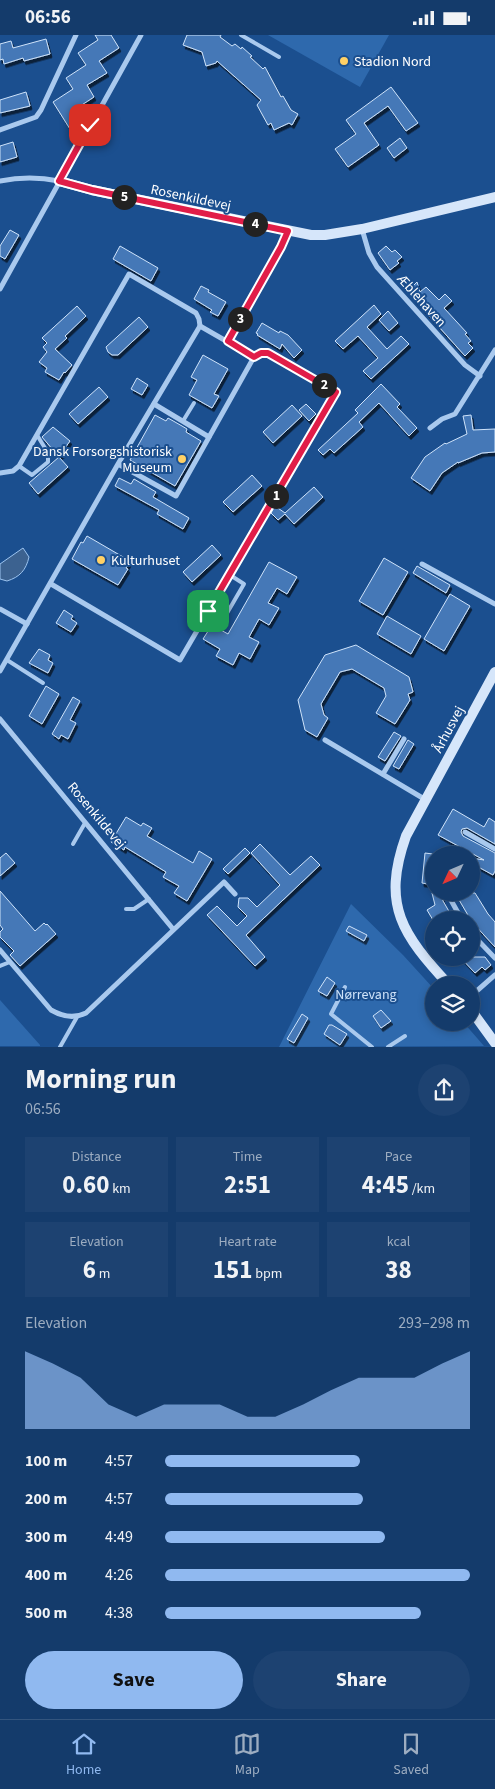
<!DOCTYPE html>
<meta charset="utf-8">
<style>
body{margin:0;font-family:"Source Sans 3",sans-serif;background:#1d4271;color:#f1f3f6;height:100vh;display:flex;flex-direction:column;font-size:19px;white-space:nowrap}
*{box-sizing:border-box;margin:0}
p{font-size:16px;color:#9dadc1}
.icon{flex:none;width:28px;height:28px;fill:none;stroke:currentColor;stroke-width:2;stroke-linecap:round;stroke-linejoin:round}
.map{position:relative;height:1012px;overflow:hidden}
.panel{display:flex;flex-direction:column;background:#143b6b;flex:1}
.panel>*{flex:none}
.needle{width:32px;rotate:226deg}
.buttons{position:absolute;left:425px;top:811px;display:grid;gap:10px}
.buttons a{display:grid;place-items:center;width:55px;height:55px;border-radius:50%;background:#143b6b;box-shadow:0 2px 8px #0003,0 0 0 1px #33557e;font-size:25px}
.pin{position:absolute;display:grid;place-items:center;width:42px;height:42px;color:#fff;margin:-21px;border-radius:10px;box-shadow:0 2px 8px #0006}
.km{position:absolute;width:25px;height:25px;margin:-12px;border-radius:50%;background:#222;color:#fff;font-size:14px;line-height:25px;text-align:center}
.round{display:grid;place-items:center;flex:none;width:52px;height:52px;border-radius:26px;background:#1d4271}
.headline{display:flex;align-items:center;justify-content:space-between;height:85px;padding:0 25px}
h1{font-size:28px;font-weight:700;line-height:38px}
.metrics{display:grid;grid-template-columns:repeat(3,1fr);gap:8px;height:85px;padding:5px 25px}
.metrics div{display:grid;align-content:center;border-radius:0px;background:#1d4271;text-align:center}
.metrics b{font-size:25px;font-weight:700}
.metrics small{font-size:14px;font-weight:400}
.metrics p{font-size:14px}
.chart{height:140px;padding:10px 25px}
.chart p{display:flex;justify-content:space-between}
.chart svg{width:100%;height:90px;margin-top:5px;fill:#90b9f0;opacity:.7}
.cta{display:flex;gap:10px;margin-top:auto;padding:10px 25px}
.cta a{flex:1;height:58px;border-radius:30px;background:#90b9f0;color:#111;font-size:20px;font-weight:700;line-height:58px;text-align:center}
.cta a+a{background:#1d4271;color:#f1f3f6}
ul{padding:0 25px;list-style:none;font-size:16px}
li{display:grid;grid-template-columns:80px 60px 1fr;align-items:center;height:38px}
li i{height:12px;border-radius:6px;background:#90b9f0}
.status{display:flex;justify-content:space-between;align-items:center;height:35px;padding:0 25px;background:#143b6b;direction:ltr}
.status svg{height:14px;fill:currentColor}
.tab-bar{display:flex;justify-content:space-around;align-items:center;height:70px;border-top:1px solid #33557e;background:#143b6b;font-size:14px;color:#9dadc1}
.tab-bar a{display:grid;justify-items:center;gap:2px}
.tab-bar .on{color:#90b9f0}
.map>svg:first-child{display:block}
.green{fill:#2e69ad}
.water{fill:#3c6290;stroke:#9cc4f0}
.building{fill:#4478b7;stroke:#cfe3fa;filter:url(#shadow)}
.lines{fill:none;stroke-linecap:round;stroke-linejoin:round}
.lane{stroke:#a9c9ee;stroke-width:4}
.street{stroke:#a9c9ee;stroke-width:5}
.secondary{stroke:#d6e6fa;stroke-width:10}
.route-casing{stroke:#fff;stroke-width:10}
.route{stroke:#e11d48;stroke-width:6}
.poi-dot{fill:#ffd166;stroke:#1b4f8f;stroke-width:2}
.labels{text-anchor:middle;stroke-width:4;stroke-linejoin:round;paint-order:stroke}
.poi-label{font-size:14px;fill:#fff;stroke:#1b4f8f;text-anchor:start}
.street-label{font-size:14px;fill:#fff;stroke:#1b4f8f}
.park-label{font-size:14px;fill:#cfe3fa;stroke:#1b4f8f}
</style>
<div class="status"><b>06:56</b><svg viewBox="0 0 49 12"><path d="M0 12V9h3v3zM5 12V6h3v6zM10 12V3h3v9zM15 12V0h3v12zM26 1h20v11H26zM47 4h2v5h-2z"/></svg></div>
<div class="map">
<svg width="495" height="1012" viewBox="0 0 495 1012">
<defs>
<filter id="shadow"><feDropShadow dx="2" dy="3.5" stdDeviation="0" flood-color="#0009"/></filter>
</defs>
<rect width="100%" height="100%" fill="#1b4f8f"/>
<!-- green -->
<g class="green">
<polygon points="268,0 389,0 360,52"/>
<polygon points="351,869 403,920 434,954 434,988 464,988 484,1011 279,1012"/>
<polygon points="0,965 40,1010 40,1011 0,1011"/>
</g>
<!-- water -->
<path class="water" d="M 23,513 L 29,522 C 26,535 20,542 7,546 L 0,544 L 0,529 Z"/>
<!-- building -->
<g class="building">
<polygon points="95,0 111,0 119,13 99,26 107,38 87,50 94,62 74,75 81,86 70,94 53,67 73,54 66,43 86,30 78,18 98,5"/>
<polygon points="187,0 221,0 220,2 232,11 235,9 241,14 242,12 252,21 250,22 263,34 265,32 281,62 283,61 291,75 298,79 292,90 289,88 274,95 271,88 268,90 257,70 261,65 217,26 216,28 206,31 202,17 183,10"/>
<polygon points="46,4 50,19 24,26 23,23 4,29 3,24 0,25 0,9 11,6 13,13"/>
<polygon points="391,52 418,88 406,96 388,71 364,88 379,110 348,132 335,114 356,99 346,85"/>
<polygon points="26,57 30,71 0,78 0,65"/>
<polygon points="400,103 407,113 394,123 387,113"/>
<polygon points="13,107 17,122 0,127 0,111"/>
<polygon points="10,195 19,200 5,224 0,221 0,211"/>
<polygon points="120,211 158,233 151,246 113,224"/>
<polygon points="386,211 392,217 395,215 402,222 397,226 399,228 390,235 378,218"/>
<polygon points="417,247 420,257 426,252 439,265 445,259 452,266 444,273 467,298 465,299 471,306 468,308 473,313 465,321 413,263 415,262 407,253 410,254"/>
<polygon points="201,251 209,255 208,257 226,267 218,281 210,277 212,275 194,264"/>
<polygon points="374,270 381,279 367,292 387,314 401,301 409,309 371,344 363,336 378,323 358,301 343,314 335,306"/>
<polygon points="77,271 86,281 65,301 67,303 55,314 72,330 65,338 64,337 59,345 45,337 47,333 39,327 47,317 43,312 47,308 42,303"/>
<polygon points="388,276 398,288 389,296 379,285"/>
<polygon points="139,282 148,292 118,320 112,320 108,317 106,312"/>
<polygon points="262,288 279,298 280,296 288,300 302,315 294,323 282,309 280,314 257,300 258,299 256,298"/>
<polygon points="203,320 228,334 214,359 219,361 212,373 189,360 197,345 191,342"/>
<polygon points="137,343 148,350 142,360 131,354"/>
<polygon points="381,349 400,369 397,372 417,393 409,401 379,368 359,387 363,392 334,418 330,414 323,420 318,415 358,378 355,375"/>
<polygon points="99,352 108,362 78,389 69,379"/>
<polygon points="306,369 316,379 309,386 299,375"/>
<polygon points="292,370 302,381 273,408 263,397"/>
<polygon points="155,380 166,386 168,383 182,391 187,394 186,397 201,406 175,451 130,425"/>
<polygon points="471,380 473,395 495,394 495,417 482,418 458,428 458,427 442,438 430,456 411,443 425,422 445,408 446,409 467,399 463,381"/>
<polygon points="53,392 70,406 65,413 67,415 59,422 42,402"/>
<polygon points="59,422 68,432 38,459 29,448"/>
<polygon points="252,440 262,451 233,477 223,467"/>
<polygon points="119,443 131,449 134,444 156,457 153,462 189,483 183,494 157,479 159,475 115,451"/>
<polygon points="314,452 323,462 294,489 285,479 278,485 271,478 275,471 285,478"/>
<polygon points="87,501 130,526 126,533 128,534 118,550 72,524 81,507 83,508"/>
<polygon points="212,510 221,520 192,547 183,537"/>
<polygon points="384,523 408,537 383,580 359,566"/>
<polygon points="269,527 297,542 287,559 277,553 268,568 279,573 269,590 259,584 249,602 259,607 250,624 239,618 233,630 216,621 220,614 203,604 212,590 228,599"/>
<polygon points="417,531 450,550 446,558 413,538"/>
<polygon points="450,559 470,571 444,616 424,604"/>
<polygon points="64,575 73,581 71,584 77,588 71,597 56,588"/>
<polygon points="387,581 421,601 411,619 377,599"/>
<polygon points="356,610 409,642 413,657 408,659 410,665 395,689 376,678 386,661 384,653 352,634 340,637 321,669 324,680 328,683 317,702 305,695 298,665 325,620"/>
<polygon points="39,614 50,620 48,625 53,628 48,638 29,628"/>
<polygon points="46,651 59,659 42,689 29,681"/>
<polygon points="73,662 80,666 70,685 76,688 68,704 61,700 59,704 52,699"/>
<polygon points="394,697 401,701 385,726 378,722"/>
<polygon points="408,705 414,709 399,734 393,731"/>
<polygon points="453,774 484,792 489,783 495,787 495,809 467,793 462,794 461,797 463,801 495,818 495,836 493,840 471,828 471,823 484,825 438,800"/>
<polygon points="126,782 141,791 143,788 152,793 147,801 193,828 199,816 212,824 187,866 174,858 179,851 163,842 166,837 125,812 124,815 111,807"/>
<polygon points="260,809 290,840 311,821 320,830 246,900 265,922 255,931 207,880 217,871 237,891 247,881 238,872 239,863 248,863 257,872 280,850 251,818"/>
<polygon points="245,813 250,818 228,839 223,834"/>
<polygon points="6,818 15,828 0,841 0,823"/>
<polygon points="425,818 433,819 434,850 422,848"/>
<polygon points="0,856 35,896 44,888 46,890 47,889 56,899 20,931 10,920 14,916 0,902 0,897 3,894 0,890"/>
<polygon points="432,858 441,858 443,866 454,885 433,885 427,875 435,870"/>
<polygon points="455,858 475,858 488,879 495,887 495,912 472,887"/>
<polygon points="349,891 367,900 364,906 346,896"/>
<polygon points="460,922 485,922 491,930 485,935 482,932 475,938"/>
<polygon points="327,942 335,948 327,961 318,956"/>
<polygon points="381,975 391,986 381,993 373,981"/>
<polygon points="302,979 308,983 294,1008 287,1004"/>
<polygon points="329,990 332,990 347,999 340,1010 324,999"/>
</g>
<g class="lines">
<!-- lane -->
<g class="lane">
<polyline points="241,0 279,22"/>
<polyline points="183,386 194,368"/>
<polyline points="19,431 32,440 48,427 48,418 37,400"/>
<polyline points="208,576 223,585 244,549 230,540"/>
<polyline points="7,625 43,648"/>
<polyline points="73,809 85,788"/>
<polyline points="126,874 134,874 149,864"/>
<polyline points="0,931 10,927"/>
<polyline points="345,952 331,979 372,1012"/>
<polyline points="60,1012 77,982"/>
<polyline points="388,1012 405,1001"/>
</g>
<!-- street -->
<g class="street">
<polyline points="0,95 36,82 41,75 76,0"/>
<path d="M 0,146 C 20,142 39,142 59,146"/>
<polyline points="362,194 369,218 377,232 465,330 480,341"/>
<polyline points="0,254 141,0"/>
<polyline points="228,306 281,212 288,196"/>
<polyline points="154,369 209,402"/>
<polyline points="430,393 442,384 455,379 495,315"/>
<polyline points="0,438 13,436 19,431 129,239 196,278 199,284 200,291"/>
<polyline points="422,529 495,569"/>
<polyline points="51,549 180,625 336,357 268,319 261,318 254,322"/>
<polyline points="0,574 27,589"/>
<polyline points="0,636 118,429 200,291 254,322 176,461 118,429"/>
<polyline points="0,684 173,894"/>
<polyline points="325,705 426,765"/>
<polyline points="383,739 404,704"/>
<polyline points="465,797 495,814"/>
<polyline points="447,858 462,885"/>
<polyline points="471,898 495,923"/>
<path d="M 0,915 L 51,975 C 63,982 74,984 86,978 L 224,847 L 235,859"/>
<polyline points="471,961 495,940"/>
</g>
<!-- secondary -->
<g class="secondary">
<polyline points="59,146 92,155 311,200 325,200 362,194 495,162"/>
<path d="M 449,950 C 403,900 381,871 406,801 L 495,637"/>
<polyline points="471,975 495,1008"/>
</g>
</g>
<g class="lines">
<defs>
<polyline id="route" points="90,90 59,146 92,155 288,196 281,212 228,306 254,322 261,318 268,318 336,357 208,576"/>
</defs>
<!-- route casing -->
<use href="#route" class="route-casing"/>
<!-- route -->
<use href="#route" class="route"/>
</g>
<!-- markers -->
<g class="poi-dot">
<circle cx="344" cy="26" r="5"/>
<circle cx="182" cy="424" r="5"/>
<circle cx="101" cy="525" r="5"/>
</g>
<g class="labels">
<!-- poi labels -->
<g class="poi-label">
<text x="354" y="31">Stadion Nord</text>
<text x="172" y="421" text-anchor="end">Dansk Forsorgshistorisk<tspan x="172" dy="16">Museum</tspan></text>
<text x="111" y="530">Kulturhuset</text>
</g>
<!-- street labels -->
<g class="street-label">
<text transform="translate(191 162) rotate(12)" y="5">Rosenkildevej</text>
<text transform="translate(422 265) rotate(48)" y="5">Æblehaven</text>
<text transform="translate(448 694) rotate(-62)" y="5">Århusvej</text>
<text transform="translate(97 780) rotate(50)" y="5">Rosenkildevej</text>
</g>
<!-- park labels -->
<g class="park-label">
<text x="366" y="964">Nørrevang</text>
</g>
</g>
</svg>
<div class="buttons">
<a><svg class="needle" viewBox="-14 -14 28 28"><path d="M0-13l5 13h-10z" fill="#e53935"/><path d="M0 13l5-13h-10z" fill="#9dadc1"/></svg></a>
<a><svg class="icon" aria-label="locate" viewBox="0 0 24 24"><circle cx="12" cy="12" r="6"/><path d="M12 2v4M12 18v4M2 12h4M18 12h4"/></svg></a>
<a><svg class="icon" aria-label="layers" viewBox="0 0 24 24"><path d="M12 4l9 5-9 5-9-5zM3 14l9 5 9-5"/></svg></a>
</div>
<div class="pin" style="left:208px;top:576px;background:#1e9e55"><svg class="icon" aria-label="arrive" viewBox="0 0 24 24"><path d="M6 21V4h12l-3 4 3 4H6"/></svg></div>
<div class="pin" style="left:90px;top:90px;background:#d93025"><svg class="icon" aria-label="check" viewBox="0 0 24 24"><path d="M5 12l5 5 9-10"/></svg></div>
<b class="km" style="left:276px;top:461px">1</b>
<b class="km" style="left:324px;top:350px">2</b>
<b class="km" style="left:240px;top:284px">3</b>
<b class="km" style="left:255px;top:189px">4</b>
<b class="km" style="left:124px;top:162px">5</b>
</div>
<section class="panel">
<div class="headline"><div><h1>Morning run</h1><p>06:56</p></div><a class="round"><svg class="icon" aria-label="share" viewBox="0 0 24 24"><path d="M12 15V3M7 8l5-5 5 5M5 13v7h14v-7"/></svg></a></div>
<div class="metrics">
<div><p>Distance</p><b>0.60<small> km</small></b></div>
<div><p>Time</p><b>2:51</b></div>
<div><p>Pace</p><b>4:45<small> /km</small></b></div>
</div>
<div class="metrics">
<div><p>Elevation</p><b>6<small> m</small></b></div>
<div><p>Heart rate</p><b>151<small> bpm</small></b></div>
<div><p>kcal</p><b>38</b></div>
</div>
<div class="chart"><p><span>Elevation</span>293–298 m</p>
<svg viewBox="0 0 160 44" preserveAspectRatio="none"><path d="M0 44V6L10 12L20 19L30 32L40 38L50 32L60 32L70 32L80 38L90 38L100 32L110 25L120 19L130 19L140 19L150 12L160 6V44z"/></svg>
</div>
<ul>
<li><b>100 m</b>4:57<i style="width:64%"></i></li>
<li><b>200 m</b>4:57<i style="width:65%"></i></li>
<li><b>300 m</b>4:49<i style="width:72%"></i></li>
<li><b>400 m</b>4:26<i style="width:100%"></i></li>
<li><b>500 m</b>4:38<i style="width:84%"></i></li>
</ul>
<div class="cta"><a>Save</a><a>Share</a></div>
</section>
<nav class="tab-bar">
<a class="on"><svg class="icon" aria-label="home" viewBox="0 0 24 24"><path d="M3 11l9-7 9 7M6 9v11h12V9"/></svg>Home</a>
<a><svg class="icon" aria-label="map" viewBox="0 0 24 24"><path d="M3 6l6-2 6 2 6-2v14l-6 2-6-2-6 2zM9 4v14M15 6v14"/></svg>Map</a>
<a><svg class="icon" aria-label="saved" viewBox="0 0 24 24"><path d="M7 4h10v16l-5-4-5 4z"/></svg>Saved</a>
</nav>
